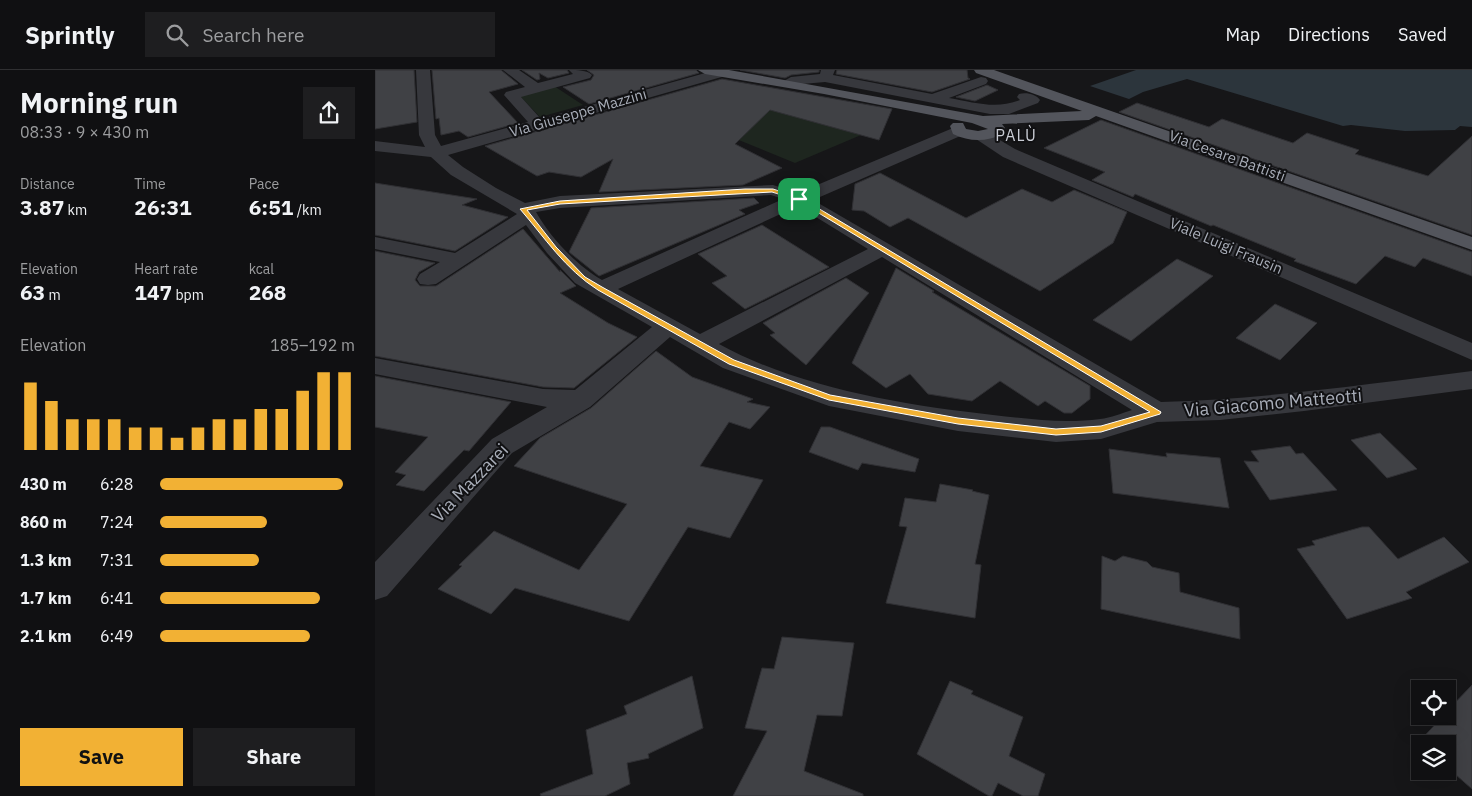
<!DOCTYPE html>
<meta charset="utf-8">
<style>
body{margin:0;font-family:"IBM Plex Sans",sans-serif;background:#1e1e20;color:#f1f3f6;height:100vh;display:flex;flex-direction:column;font-size:19px;white-space:nowrap}
*{box-sizing:border-box;margin:0}
p{font-size:16px;color:#9c9d9f}
.icon{flex:none;width:28px;height:28px;fill:none;stroke:currentColor;stroke-width:2;stroke-linecap:round;stroke-linejoin:round}
.map{position:relative;flex:1;overflow:hidden}
.drawer{display:flex;flex-direction:column;background:#101012;width:375px}
.drawer>*{flex:none}
.buttons{position:absolute;left:1036px;top:610px;display:grid;gap:10px}
.buttons a{display:grid;place-items:center;width:45px;height:45px;border-radius:0px;background:#101012;box-shadow:0 5px 20px #0002,0 0 0 1px #303032;font-size:25px}
.pin{position:absolute;display:grid;place-items:center;width:42px;height:42px;color:#fff;margin:-21px;border-radius:10px;box-shadow:0 2px 8px #0006}
.round{display:grid;place-items:center;flex:none;width:52px;height:52px;border-radius:0px;background:#1e1e20}
.head{display:flex;align-items:center;justify-content:space-between;height:85px;padding:0 20px}
h1{font-size:28px;font-weight:800;line-height:38px}
.metrics{display:grid;grid-template-columns:repeat(3,1fr);gap:8px;height:85px;padding:5px 20px}
.metrics div{display:grid;align-content:center}
.metrics b{font-size:21px;font-weight:800}
.metrics small{font-size:14px;font-weight:400}
.metrics p{font-size:14px}
.chart{height:140px;padding:10px 20px}
.chart p{display:flex;justify-content:space-between}
.chart svg{width:100%;height:90px;margin-top:5px;stroke:#f2b134;stroke-width:6}
.cta{display:flex;gap:10px;margin-top:auto;padding:10px 20px}
.cta a{flex:1;height:58px;border-radius:0px;background:#f2b134;color:#111;font-size:20px;font-weight:800;line-height:58px;text-align:center}
.cta a+a{background:#1e1e20;color:#f1f3f6}
ul{padding:0 20px;list-style:none;font-size:16px}
li{display:grid;grid-template-columns:80px 60px 1fr;align-items:center;height:38px}
li i{height:12px;border-radius:6px;background:#f2b134}
header{display:flex;align-items:center;gap:30px;box-sizing:border-box;height:70px;padding:0 25px;background:#101012;border-bottom:1px solid #303032}
header strong{font-size:24px}
nav{display:flex;gap:28px;margin-inline-start:auto;font-size:18px}
.search{width:350px;height:45px;background:#1e1e20;display:flex;align-items:center;gap:12px;box-sizing:border-box;padding:0 18px;border-radius:0px;color:#9c9d9f;font-size:19px}
main{display:flex;flex:1;min-height:0}
.map>svg:first-child{display:block}
.green{fill:#1e261f}
.water{fill:#2c353c}
.building{fill:#404145;stroke:#303034}
.lines{fill:none;stroke-linecap:round;stroke-linejoin:round}
.minor{fill:#37383d;fill-rule:evenodd}
.major{fill:#53555c;fill-rule:evenodd}
.route{fill:#f2b134;stroke:#fff;fill-rule:evenodd}
.labels{text-anchor:middle;stroke-width:4;stroke-linejoin:round;paint-order:stroke}
.far-street-label{font-size:15px;fill:#a8adb8;stroke:#111113}
.far-neighbourhood-label{font-size:16px;letter-spacing:1px;fill:#c9ccd4;stroke:#111113}
.street-label{font-size:18px;fill:#a8adb8;stroke:#111113}
</style>
<header>
<strong>Sprintly</strong>
<div class="search"><svg class="icon" aria-label="search" viewBox="0 0 24 24"><circle cx="10" cy="10" r="6"/><path d="M15 15l6 6"/></svg>Search here</div>
<nav><a>Map</a><a>Directions</a><a>Saved</a></nav>
</header>
<main>
<section class="drawer">
<div class="head"><div><h1>Morning run</h1><p>08:33 · 9 × 430 m</p></div><a class="round"><svg class="icon" aria-label="share" viewBox="0 0 24 24"><path d="M12 15V3M7 8l5-5 5 5M5 13v7h14v-7"/></svg></a></div>
<div class="metrics">
<div><p>Distance</p><b>3.87<small> km</small></b></div>
<div><p>Time</p><b>26:31</b></div>
<div><p>Pace</p><b>6:51<small> /km</small></b></div>
</div>
<div class="metrics">
<div><p>Elevation</p><b>63<small> m</small></b></div>
<div><p>Heart rate</p><b>147<small> bpm</small></b></div>
<div><p>kcal</p><b>268</b></div>
</div>
<div class="chart"><p><span>Elevation</span>185–192 m</p>
<svg viewBox="0 0 160 44" preserveAspectRatio="none"><path d="M5 44V11M15 44V20M25 44V29M35 44V29M45 44V29M55 44V33M65 44V33M75 44V38M85 44V33M95 44V29M105 44V29M115 44V24M125 44V24M135 44V15M145 44V6M155 44V6"/></svg>
</div>
<ul>
<li><b>430 m</b>6:28<i style="width:94%"></i></li>
<li><b>860 m</b>7:24<i style="width:55%"></i></li>
<li><b>1.3 km</b>7:31<i style="width:51%"></i></li>
<li><b>1.7 km</b>6:41<i style="width:82%"></i></li>
<li><b>2.1 km</b>6:49<i style="width:77%"></i></li>
</ul>
<div class="cta"><a>Save</a><a>Share</a></div>
</section>
<div class="map">
<svg width="1097" height="726" viewBox="0 0 1097 726">
<rect width="100%" height="100%" fill="#161618"/>
<!-- green -->
<g class="green">
<polygon points="179,16 208,35 165,47 144,25"/>
<polygon points="409,28 457,57 486,65 420,93 344,62"/>
</g>
<!-- water -->
<polygon class="water" points="761,0 1097,0 1097,57 1085,56 1080,60 1030,61 976,55 968,56 812,9 768,22 754,29 715,16"/>
<!-- building -->
<g class="building">
<polygon points="0,0 39,0 42,52 0,59"/>
<polygon points="57,0 126,0 143,14 114,22 143,53 93,67 84,61 66,65 64,48 61,49"/>
<polygon points="147,0 192,0 194,3 173,8 164,3 165,9 162,10"/>
<polygon points="212,0 321,0 324,3 214,34 188,17 216,10 219,5"/>
<polygon points="365,0 444,0 444,2 416,5 410,8"/>
<polygon points="462,0 592,0 593,8 595,9 557,22 461,4"/>
<polygon points="347,9 517,39 504,70 395,40 360,74 407,98 368,115 224,122 238,89 206,107 174,102 162,106 110,76"/>
<polygon points="612,15 623,20 600,31 581,27"/>
<polygon points="762,33 834,57 847,49 918,73 932,63 984,80 980,84 1053,106 1097,66 1097,165 744,42"/>
<polygon points="726,50 1097,182 1097,206 1048,188 1040,197 1010,186 981,214 919,191 921,189 838,155 836,156 760,124 758,127 717,110 730,102 669,78"/>
<polygon points="505,103 591,148 647,119 677,132 699,120 752,142 738,173 665,221 533,148 515,157 489,141 477,140 480,114"/>
<polygon points="0,113 102,129 87,135 133,147 80,181 0,165"/>
<polygon points="379,128 384,133 364,140 370,144 224,206 194,182 216,138"/>
<polygon points="387,155 454,197 370,239 337,213 352,206 323,184"/>
<polygon points="148,159 185,202 185,200 201,216 185,223 233,253 262,267 199,318 168,317 0,286 0,181 60,193 44,202 40,210 45,216 61,216"/>
<polygon points="802,189 838,206 756,271 718,250"/>
<polygon points="521,198 559,221 557,222 715,316 715,329 697,343 689,343 670,331 663,336 625,311 597,331 553,324 535,304 511,318 477,293"/>
<polygon points="471,208 494,223 431,295 395,265 400,263 388,253"/>
<polygon points="900,234 942,253 905,290 861,268"/>
<polygon points="281,281 317,307 378,329 372,332 395,337 375,359 354,352 325,396 388,410 355,468 313,457 254,551 140,518 116,544 63,519 87,496 84,495 119,461 204,500 252,434 139,396 165,368 216,338"/>
<polygon points="0,306 136,332 94,381 89,380 49,421 21,415 31,405 20,402 53,367 0,357"/>
<polygon points="446,357 455,357 544,389 540,402 487,393 483,400 434,382"/>
<polygon points="1005,363 1042,399 1012,408 976,370"/>
<polygon points="915,376 921,384 928,383 962,420 895,430 869,391 884,392 876,381"/>
<polygon points="734,379 792,387 791,383 845,388 854,438 738,423"/>
<polygon points="565,414 598,420 597,421 614,425 600,494 606,495 600,548 511,533 532,457 524,456 530,428 561,432"/>
<polygon points="987,457 994,457 1023,489 1069,467 1094,492 1031,522 1037,528 972,549 922,479 940,475 937,471"/>
<polygon points="727,486 740,491 748,486 772,492 777,497 804,503 805,522 864,538 865,569 726,539"/>
<polygon points="407,567 479,573 467,646 442,645 429,701 488,724 488,726 358,726 392,661 370,658 387,598 399,599"/>
<polygon points="317,606 328,658 273,684 274,688 252,693 255,714 230,726 166,726 165,724 218,704 211,660 252,644 249,636"/>
<polygon points="575,611 598,621 596,624 648,647 634,686 670,704 663,726 648,726 623,713 617,726 614,726 542,684"/>
<polygon points="1097,615 1097,719 1072,697 1072,674 1042,674 1068,646 1072,646 1072,641"/>
</g>
<g class="lines">
<!-- minor -->
<g class="minor">
<path d="M 41,0 L 55,0 L 60,65 L 66,76 L 153,52 L 129,25 L 131,22 L 150,17 L 128,0 L 144,0 L 163,13 L 198,4 L 194,0 C 202,0 212,0 217,5 L 215,8 L 146,27 L 166,49 L 341,0 L 350,0 L 352,3 L 350,6 L 73,85 L 88,97 L 121,118 L 150,133 L 185,126 L 398,115 L 423,123 L 578,58 L 590,58 L 592,61 L 590,64 L 438,130 L 786,332 C 891,329 994,314 1097,301 L 1097,319 L 929,341 L 845,350 L 782,352 L 726,369 L 681,372 L 583,361 L 454,336 L 348,298 L 295,267 L 215,337 L 137,383 L 12,526 L 0,530 L 0,492 L 117,369 L 172,337 L 0,304 L 0,288 L 168,319 L 200,320 L 277,257 L 200,213 L 172,183 L 151,155 L 61,214 L 53,215 L 45,214 L 42,209 L 45,204 L 65,192 L 0,179 L 0,167 L 80,183 L 142,144 L 76,105 L 56,87 L 0,81 L 0,71 L 50,77 L 44,65 ZM 396,125 L 408,129 L 227,210 C 202,196 175,167 161,142 L 185,138 ZM 423,136 L 493,179 L 325,264 L 243,219 ZM 507,187 L 757,340 C 747,343 736,348 725,349 C 689,354 654,349 618,345 C 528,335 424,318 344,274 Z"/>
<path d="M 446,0 L 460,0 L 458,5 L 557,24 L 606,7 L 611,8 L 613,11 L 611,14 L 574,28 C 598,32 621,40 645,30 L 642,27 L 644,24 C 651,22 661,24 665,30 L 663,33 L 634,44 L 615,44 L 450,12 L 416,15 L 409,11 L 416,7 L 445,4 Z"/>
<polygon points="607,61 613,63 640,79 1097,273 1097,290 628,87 601,69 599,66 601,63"/>
</g>
<!-- major -->
<path class="major" d="M 323,0 L 354,0 L 608,46 L 707,41 L 601,3 L 599,0 L 619,0 L 1097,167 L 1097,180 L 721,46 L 714,50 L 627,54 L 630,58 L 628,64 C 611,72 595,72 578,64 L 575,56 L 578,53 L 588,53 L 591,59 L 603,61 L 613,59 L 597,53 L 449,24 L 330,4 Z"/>
</g>
<!-- route -->
<path class="route" d="M 370,119 L 398,119 L 426,128 L 786,342 L 785,344 L 726,362 L 681,365 L 583,354 L 454,330 L 354,294 L 223,220 C 190,199 170,168 145,139 L 185,131 ZM 397,122 L 422,130 L 775,342 L 726,356 L 681,359 L 583,348 L 455,325 L 359,290 L 227,217 L 210,207 L 181,177 L 152,140 L 185,134 Z"/>
<g class="labels">
<!-- far-street labels -->
<g class="far-street-label">
<text transform="translate(203 43) rotate(-16)" y="5">Via Giuseppe Mazzini</text>
<text transform="translate(852 86) rotate(20)" y="5">Via Cesare Battisti</text>
<text transform="translate(851 176) rotate(23)" y="5">Viale Luigi Frausin</text>
</g>
<!-- far-neighbourhood labels -->
<g class="far-neighbourhood-label">
<text x="641" y="71">PALÙ</text>
</g>
<!-- street labels -->
<g class="street-label">
<text transform="translate(898 333) rotate(-5)" y="6">Via Giacomo Matteotti</text>
<text transform="translate(95 413) rotate(-46)" y="6">Via Mazzarei</text>
</g>
</g>
</svg>
<div class="buttons">
<a><svg class="icon" aria-label="locate" viewBox="0 0 24 24"><circle cx="12" cy="12" r="6"/><path d="M12 2v4M12 18v4M2 12h4M18 12h4"/></svg></a>
<a><svg class="icon" aria-label="layers" viewBox="0 0 24 24"><path d="M12 4l9 5-9 5-9-5zM3 14l9 5 9-5"/></svg></a>
</div>
<div class="pin" style="left:424px;top:129px;background:#1e9e55"><svg class="icon" aria-label="arrive" viewBox="0 0 24 24"><path d="M6 21V4h12l-3 4 3 4H6"/></svg></div>
</div>
</main>
